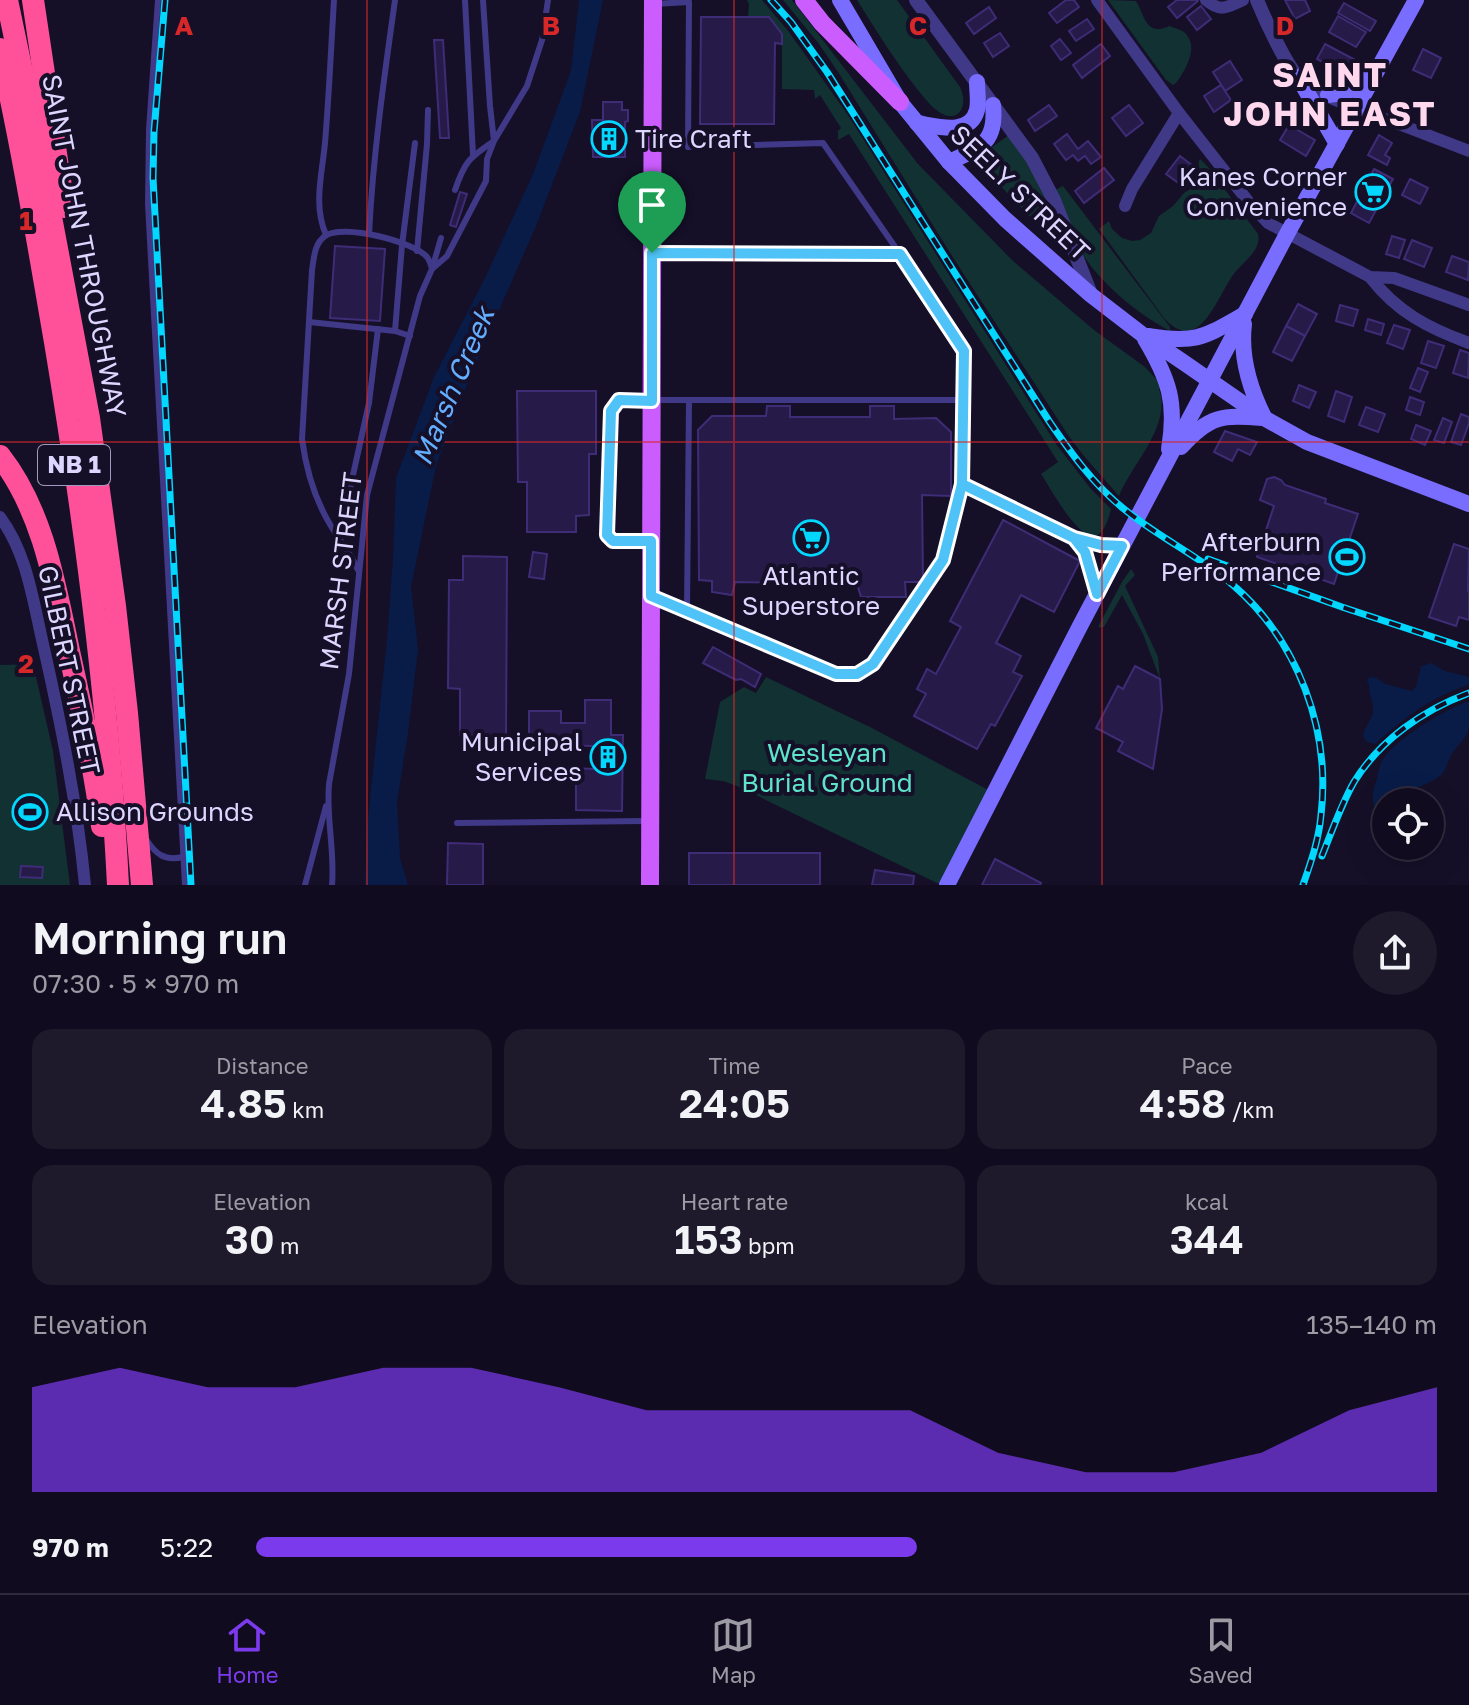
<!DOCTYPE html>
<meta charset="utf-8">
<style>
body{margin:0;font-family:"Golos Text",sans-serif;background:#1e192b;color:#f1f3f6;height:100vh;display:flex;flex-direction:column;font-size:30px;white-space:nowrap}
*{box-sizing:border-box;margin:0}
p{font-size:26px;color:#9c9ba4}
.icon{flex:none;width:44px;height:44px;fill:none;stroke:currentColor;stroke-width:2;stroke-linecap:round;stroke-linejoin:round}
.map{position:relative;height:885px;overflow:hidden}
.drawer{display:flex;flex-direction:column;background:#100b1e;flex:1}
.drawer>*{flex:none}
.controls{position:absolute;left:1372px;top:788px;display:grid;gap:16px}
.controls a{display:grid;place-items:center;width:72px;height:72px;border-radius:50%;background:#100b1e;box-shadow:0 8px 32px #0002,0 0 0 2px #302b3c;font-size:40px}
.pin{position:absolute;display:grid;place-items:center;width:68px;height:68px;color:#fff;margin:-82px -34px;border-radius:50% 50% 50% 0;rotate:-45deg;box-shadow:0 0 8px #0007}
.pin .icon{rotate:45deg}
.round{display:grid;place-items:center;flex:none;width:84px;height:84px;border-radius:42px;background:#1e192b}
.head{display:flex;align-items:center;justify-content:space-between;height:136px;padding:0 32px}
h1{font-size:44px;font-weight:600;line-height:60px}
.stats{display:grid;grid-template-columns:repeat(3,1fr);gap:12px;height:136px;padding:8px 32px}
.stats div{display:grid;align-content:center;border-radius:20px;background:#1e192b;text-align:center}
.stats b{font-size:40px;font-weight:600}
.stats small{font-size:22px;font-weight:400}
.stats p{font-size:22px}
.chart{height:224px;padding:16px 32px}
.chart p{display:flex;justify-content:space-between}
.chart svg{width:100%;height:144px;margin-top:8px;fill:#7c3aed;opacity:.7}
ul{padding:0 32px;list-style:none;font-size:26px}
li{display:grid;grid-template-columns:128px 96px 1fr;align-items:center;height:60px}
li i{height:20px;border-radius:10px;background:#7c3aed}
.tabs{display:flex;justify-content:space-around;align-items:center;height:112px;border-top:2px solid #302b3c;background:#100b1e;font-size:22px;color:#9c9ba4}
.tabs a{display:grid;justify-items:center;gap:4px}
.tabs .current{color:#7c3aed}
.map>svg:first-child{display:block}
.green{fill:#123132}
.water{fill:#091c47}
.building{fill:#261a49;stroke:#3f2c76;stroke-width:2}
.lines{fill:none;stroke-linecap:round;stroke-linejoin:round}
.service{stroke:#403988;stroke-width:6}
.minor{stroke:#403988;stroke-width:12}
.tertiary{stroke:#403988;stroke-width:14}
.secondary{stroke:#796dff;stroke-width:16}
.primary{stroke:#cb5dff;stroke-width:18}
.motorway{stroke:#ff519a;stroke-width:22}
.rail-casing{stroke:#02d7ff;stroke-width:7}
.rail{stroke:#150f28;stroke-width:4;stroke-dasharray:12;stroke-linecap:butt}
.route-casing{stroke:#fff;stroke-width:16}
.route{stroke:#4fc3f7;stroke-width:10}
.grid{fill:none;stroke:#d62828;stroke-width:2;stroke-opacity:0.55}
.labels{text-anchor:middle;stroke-width:8;stroke-linejoin:round;paint-order:stroke}
.shield{fill:#150f28;stroke:#a19abe;stroke-width:2}
.shield-label{font-size:24px;font-weight:bold;fill:#ddd6ff}
.poi-label{font-size:26px;fill:#ddd6ff;stroke:#150f28;text-anchor:end}
.street-label{font-size:26px;fill:#ddd6ff;stroke:#150f28}
.park-label{font-size:26px;fill:#5de4ca;stroke:#150f28}
.water-label{font-size:28px;font-style:italic;fill:#64aeff;stroke:#150f28}
.district-label{font-size:34px;font-weight:bold;letter-spacing:2px;fill:#ffd8ee;stroke:#150f28}
.grid-label{font-size:26px;text-anchor:middle;font-weight:bold;fill:#d62828;stroke:#150f28;stroke-width:8;stroke-linejoin:round;paint-order:stroke}
</style>
<div class="map">
<svg width="1469" height="885" viewBox="0 0 1469 885">
<rect width="100%" height="100%" fill="#150f28"/>
<!-- green -->
<g class="green">
<path d="M 747,0 L 762,0 L 789,32 L 848,115 L 1056,444 L 1091,489 L 1111,509 C 1109,516 1105,534 1095,536 C 1077,539 1050,487 1041,474 L 1058,462 L 849,134 L 838,140 L 838,131 L 841,128 L 820,95 L 815,99 L 814,90 L 782,89 L 782,34 L 769,17 L 748,17 L 749,4 Z"/>
<path d="M 783,0 L 792,0 L 918,164 L 1013,261 L 1094,330 L 1145,367 L 1157,380 L 1162,388 L 1159,389 C 1172,426 1132,463 1119,496 L 1084,456 L 1068,435 L 952,256 L 838,72 L 819,44 Z"/>
<path d="M 857,0 L 897,0 L 960,87 C 969,105 959,125 939,112 C 930,106 924,97 917,89 C 895,61 876,30 857,0 Z"/>
<path d="M 1108,0 L 1136,1 C 1145,16 1146,37 1169,26 C 1174,28 1183,30 1186,34 C 1199,48 1185,71 1176,83 L 1173,85 L 1166,80 Z"/>
<path d="M 1009,135 C 1033,169 1052,207 1065,247 L 1062,246 L 1027,214 L 975,159 Z"/>
<path d="M 1200,159 L 1208,167 L 1258,234 C 1262,251 1242,262 1233,275 C 1217,297 1199,357 1164,318 L 1099,229 L 1109,221 L 1112,229 L 1122,238 L 1132,241 L 1140,240 L 1151,233 L 1159,216 L 1173,206 L 1184,193 L 1201,182 C 1202,175 1196,165 1200,159 Z"/>
<path d="M 1063,186 L 1170,327 L 1170,331 C 1139,315 1100,283 1082,253 C 1071,233 1064,210 1055,190 Z"/>
<polygon points="1131,569 1135,575 1125,586 1158,657 1160,679 1143,634 1122,595 1104,627 1098,627 1122,582"/>
<polygon points="33,664 53,751 70,885 0,885 0,665"/>
<polygon points="766,677 870,727 994,793 941,885 737,786 723,781 705,779 720,702 744,687 756,693"/>
</g>
<!-- water -->
<g class="water">
<polygon points="579,0 603,0 580,112 536,226 472,372 436,466 411,587 418,649 408,733 397,802 400,858 408,885 365,885 367,828 387,640 393,558 396,478 434,377 485,278 533,174 571,71"/>
<path d="M 1431,663 L 1445,671 L 1469,677 L 1469,685 C 1433,695 1403,719 1375,744 C 1351,740 1371,724 1373,712 C 1374,702 1368,694 1369,684 L 1367,681 L 1369,677 L 1376,678 L 1385,684 L 1412,691 L 1416,687 L 1421,666 Z"/>
<path d="M 1469,701 C 1469,709 1469,719 1469,727 C 1467,739 1457,745 1452,754 C 1445,766 1448,772 1434,780 C 1418,789 1415,785 1403,802 L 1386,802 L 1386,814 L 1377,812 C 1371,802 1372,793 1376,782 C 1378,776 1378,769 1381,763 C 1391,741 1446,709 1469,701 Z"/>
</g>
<!-- building -->
<g class="building">
<polygon points="1066,0 1074,0 1079,7 1057,23 1049,13"/>
<polygon points="1177,0 1197,0 1198,1 1177,18 1168,7"/>
<polygon points="1285,0 1305,0 1310,11 1295,19"/>
<polygon points="1344,3 1376,21 1370,31 1338,13"/>
<polygon points="1201,6 1211,19 1197,30 1187,17"/>
<polygon points="989,7 996,18 974,34 966,23"/>
<polygon points="1338,16 1366,32 1356,47 1329,32"/>
<polygon points="701,17 769,17 782,34 782,44 775,43 774,124 700,124"/>
<polygon points="1087,19 1094,29 1076,41 1069,31"/>
<polygon points="1000,33 1009,46 993,57 984,43"/>
<polygon points="1060,39 1071,53 1061,60 1051,46"/>
<polygon points="434,40 443,40 449,138 440,138"/>
<polygon points="1101,44 1110,56 1082,78 1073,65"/>
<polygon points="1325,44 1359,62 1351,77 1317,59"/>
<polygon points="1423,49 1441,58 1431,78 1413,70"/>
<polygon points="1230,61 1242,80 1225,91 1213,72"/>
<polygon points="1221,85 1231,100 1214,112 1204,96"/>
<polygon points="603,102 622,102 622,110 628,110 628,121 625,122 625,157 593,157 592,120 603,120"/>
<polygon points="1049,105 1057,116 1035,131 1028,120"/>
<polygon points="1129,105 1143,123 1126,136 1112,118"/>
<polygon points="1289,125 1315,140 1306,156 1280,140"/>
<polygon points="1067,134 1078,149 1088,141 1101,157 1091,164 1085,156 1078,161 1073,155 1066,160 1054,144"/>
<polygon points="1379,135 1392,143 1385,155 1390,158 1387,165 1368,155"/>
<polygon points="1180,156 1193,166 1180,184 1166,174"/>
<polygon points="1104,168 1114,180 1084,203 1075,191"/>
<polygon points="1374,169 1393,179 1369,223 1351,213"/>
<polygon points="1410,179 1428,188 1420,204 1402,195"/>
<polygon points="460,192 467,194 456,227 450,225"/>
<polygon points="1392,236 1405,240 1399,258 1386,254"/>
<polygon points="1412,240 1432,248 1424,267 1404,259"/>
<polygon points="335,246 385,249 380,321 330,318"/>
<polygon points="1452,256 1469,262 1468,280 1446,272"/>
<polygon points="1298,304 1317,314 1305,336 1286,326"/>
<polygon points="1340,305 1358,310 1353,326 1336,321"/>
<polygon points="1368,319 1384,324 1381,335 1365,330"/>
<polygon points="1394,325 1410,330 1403,349 1387,343"/>
<polygon points="1286,326 1305,336 1292,361 1273,352"/>
<polygon points="1428,341 1444,346 1436,368 1421,363"/>
<polygon points="1460,350 1469,353 1468,378 1453,373"/>
<polygon points="1418,368 1428,372 1420,392 1410,388"/>
<polygon points="1299,385 1316,392 1309,408 1293,401"/>
<polygon points="517,391 596,391 596,454 589,454 589,515 576,516 576,532 527,532 527,482 518,482"/>
<polygon points="1336,391 1352,397 1344,422 1328,416"/>
<polygon points="1410,397 1424,402 1420,415 1406,410"/>
<polygon points="767,406 790,406 790,417 870,417 870,406 894,406 894,419 936,418 951,432 951,496 922,495 923,582 905,582 906,597 861,597 857,584 735,582 732,595 712,592 712,581 699,580 698,430 712,416 766,416"/>
<polygon points="1366,407 1385,414 1378,432 1359,425"/>
<polygon points="1461,414 1469,417 1469,423 1461,445 1451,442"/>
<polygon points="1443,418 1452,422 1444,443 1434,440"/>
<polygon points="1416,425 1431,431 1425,445 1411,439"/>
<polygon points="1225,431 1257,442 1250,455 1238,449 1232,461 1214,452"/>
<polygon points="1274,477 1281,480 1285,485 1326,499 1325,503 1358,514 1346,549 1355,552 1350,566 1341,563 1334,584 1257,557 1274,506 1260,500 1267,479"/>
<polygon points="1003,520 1080,561 1054,612 1021,595 996,643 1021,656 1013,672 1022,676 995,726 991,724 977,749 914,716 926,694 917,689 927,669 936,674 961,627 950,621"/>
<polygon points="1454,544 1469,549 1468,591 1469,591 1469,620 1459,617 1456,626 1429,617"/>
<polygon points="533,552 547,554 544,579 529,577"/>
<polygon points="463,556 507,557 506,735 460,735 460,689 448,688 449,580 463,580"/>
<polygon points="713,647 761,674 755,687 741,679 736,680 703,663"/>
<polygon points="1135,666 1160,679 1162,709 1153,769 1118,751 1123,742 1096,728 1118,686 1123,689"/>
<polygon points="585,700 611,700 611,735 623,735 622,811 576,810 576,768 593,769 594,746 529,745 529,711 561,711 561,723 585,723"/>
<polygon points="448,843 483,844 483,885 447,885"/>
<rect x="689" y="853" width="131" height="32"/>
<polygon points="995,859 1041,883 1040,885 982,885"/>
<polygon points="21,866 43,867 42,878 20,877"/>
<polygon points="875,870 914,876 913,885 872,885"/>
</g>
<g class="lines">
<!-- service -->
<g class="service">
<polyline points="158,0 149,130 148,204 185,885"/>
<polyline points="465,0 473,155"/>
<polyline points="654,4 689,2 688,147 823,143 900,254 656,253"/>
<path d="M 455,190 C 465,161 469,158 494,141 L 490,106 L 483,0"/>
<path d="M 369,234 C 373,156 384,78 395,0"/>
<path d="M 326,235 C 313,205 322,175 325,143 C 329,96 331,48 334,0"/>
<polyline points="417,251 427,144 428,110"/>
<polyline points="432,269 447,256 486,181 487,159 494,141 527,86 542,40 548,0"/>
<polyline points="309,322 395,331 410,336"/>
<polyline points="395,331 402,245 415,143"/>
<polyline points="962,484 1074,538 1101,545 1121,546"/>
<polyline points="339,538 369,403 378,329"/>
<polyline points="647,541 613,541 607,535 611,411 619,400 963,400"/>
<polyline points="1077,541 1085,552 1096,590"/>
<path d="M 358,570 C 351,554 340,541 331,526 C 315,500 306,469 302,439 L 312,270 C 314,258 314,244 325,236 C 343,223 414,242 427,257 C 430,261 431,265 432,269"/>
<polyline points="655,597 687,610 689,401"/>
<polyline points="687,610 836,674 857,674 873,664 943,560 962,484 964,351 900,254"/>
<polyline points="457,823 647,821"/>
<path d="M 146,839 C 156,855 165,861 183,857"/>
<polyline points="305,885 326,806"/>
<path d="M 332,885 C 335,851 326,818 329,784 L 349,674 L 367,495 L 420,296 L 432,269 L 441,238"/>
</g>
<!-- minor -->
<g class="minor">
<polyline points="1097,0 1179,113 1251,205 1268,223 1370,277 1394,278 1469,305"/>
<path d="M 1206,0 C 1221,13 1227,7 1243,0"/>
<polyline points="1357,108 1469,151"/>
<polyline points="1125,206 1132,189 1179,113"/>
<path d="M 1370,277 C 1397,312 1428,328 1469,343"/>
<path d="M 0,517 C 27,553 33,601 43,644 C 61,724 77,803 85,885"/>
</g>
<!-- tertiary -->
<g class="tertiary">
<polyline points="916,0 1032,158 1054,200 1091,294"/>
<path d="M 1257,0 C 1264,17 1287,68 1300,79 C 1315,92 1339,100 1357,108"/>
</g>
<!-- secondary -->
<g class="secondary">
<polyline points="840,0 900,102 949,162 1005,219 1091,295 1143,335 1183,362 1264,418 1307,442 1469,504"/>
<polyline points="1298,77 1337,144"/>
<path d="M 1328,95 C 1348,93 1355,90 1370,76"/>
<path d="M 917,123 C 936,126 970,137 977,110 C 979,101 977,91 977,82"/>
<path d="M 949,162 C 980,148 997,143 993,105"/>
<path d="M 1244,324 C 1240,357 1249,387 1264,417"/>
<path d="M 1148,336 C 1197,344 1204,337 1245,314"/>
<path d="M 1145,339 C 1169,379 1177,403 1169,449"/>
<path d="M 1181,447 C 1210,415 1222,415 1263,418"/>
<polyline points="947,885 1080,626 1287,234 1416,0"/>
</g>
<!-- primary -->
<g class="primary">
<polyline points="804,0 822,23 900,102"/>
<polyline points="650,885 653,0"/>
</g>
<!-- motorway -->
<g class="motorway">
<polyline points="7,0 38,148 89,418 115,606 127,713 142,885"/>
<polyline points="33,0 64,207"/>
<path d="M 0,49 C 22,146 38,244 55,342 C 85,522 109,703 118,885"/>
<path d="M 0,456 C 43,511 55,584 69,651 C 82,709 94,767 102,826"/>
</g>
<defs>
<g id="rail">
<polyline points="165,0 154,132 153,178 191,885"/>
<path d="M 771,0 L 791,22 L 827,72 L 1049,421 C 1071,453 1093,484 1124,509 C 1158,537 1199,556 1233,585 C 1298,641 1331,730 1321,815 C 1319,839 1311,862 1303,885"/>
<polyline points="1208,559 1342,607 1469,649"/>
<path d="M 1322,856 C 1332,831 1341,805 1354,782 C 1380,740 1423,710 1469,693"/>
</g>
</defs>
<!-- rail casing -->
<use href="#rail" class="rail-casing"/>
<!-- rail -->
<use href="#rail" class="rail"/>
</g>
<g class="lines">
<defs>
<polyline id="route" points="652,253 652,401 619,400 611,411 607,535 613,541 651,541 651,596 836,674 857,674 873,664 943,560 962,484 1074,538 1085,552 1097,594 1122,546 1101,545 1074,538 962,484 964,351 900,254 652,253"/>
</defs>
<!-- route casing -->
<use href="#route" class="route-casing"/>
<!-- route -->
<use href="#route" class="route"/>
</g>
<!-- grid -->
<path class="grid" d="M 367,0 L 367,885M 734,0 L 734,885M 1102,0 L 1102,885M 0,442 L 1469,442"/>
<!-- icons -->
<defs>
<symbol id="building-ring" viewBox="-11 -11 22 22"><circle r="9.5" fill="#150f28" stroke="#02d7ff" stroke-width="1.5"/><path d="M-4-6H4V6H1V3H-1V6H-4ZM-2.5-4.3h1.7v1.8h-1.7ZM.8-4.3h1.7v1.8H.8ZM-2.5-1h1.7V.8h-1.7ZM.8-1h1.7V.8H.8Z" fill="#02d7ff"/></symbol>
<symbol id="supermarket-ring" viewBox="-11 -11 22 22"><circle r="9.5" fill="#150f28" stroke="#02d7ff" stroke-width="1.5"/><path d="M-6-5.5h2.5l.6 2H6L4.5 2H-2.5L-4.4-4H-6ZM-1.5 3.2a1.3 1.3 0 1 0 .1 0ZM3 3.2a1.3 1.3 0 1 0 .1 0Z" fill="#02d7ff"/></symbol>
<symbol id="stadium-ring" viewBox="-11 -11 22 22"><circle r="9.5" fill="#150f28" stroke="#02d7ff" stroke-width="1.5"/><path d="M0-5a6.5 5 0 1 0 0 10a6.5 5 0 1 0 0-10ZM-3.5-1.8h7v3.6h-7Z" fill="#02d7ff"/></symbol>
</defs>
<g fill-rule="evenodd">
<use href="#building-ring" x="589" y="119" width="40" height="40"/>
<use href="#supermarket-ring" x="1353" y="172" width="40" height="40"/>
<use href="#supermarket-ring" x="791" y="518" width="40" height="40"/>
<use href="#stadium-ring" x="1327" y="537" width="40" height="40"/>
<use href="#building-ring" x="588" y="737" width="40" height="40"/>
<use href="#stadium-ring" x="10" y="792" width="40" height="40"/>
</g>
<g class="labels">
<!-- shield labels -->
<rect class="shield" x="38" y="445" width="72" height="40" rx="6"/>
<g class="shield-label">
<text x="74" y="473">NB 1</text>
</g>
<!-- poi labels -->
<g class="poi-label">
<text x="635" y="148" text-anchor="start">Tire Craft</text>
<text x="1347" y="186">Kanes Corner<tspan x="1347" dy="30">Convenience</tspan></text>
<text x="1321" y="551">Afterburn<tspan x="1321" dy="30">Performance</tspan></text>
<text x="811" y="585" text-anchor="middle">Atlantic<tspan x="811" dy="30">Superstore</tspan></text>
<text x="582" y="751">Municipal<tspan x="582" dy="30">Services</tspan></text>
<text x="56" y="821" text-anchor="start">Allison Grounds</text>
</g>
<!-- street labels -->
<g class="street-label">
<text transform="translate(1020 193) rotate(44)" y="9">SEELY STREET</text>
<text transform="translate(84 246) rotate(79)" y="9">SAINT JOHN THROUGHWAY</text>
<text transform="translate(341 571) rotate(-83)" y="9">MARSH STREET</text>
<text transform="translate(69 670) rotate(78)" y="9">GILBERT STREET</text>
</g>
<!-- park labels -->
<g class="park-label">
<text x="827" y="762">Wesleyan<tspan x="827" dy="30">Burial Ground</tspan></text>
</g>
<!-- water labels -->
<g class="water-label">
<text transform="translate(453 386) rotate(-67)" y="10">Marsh Creek</text>
</g>
<!-- district labels -->
<g class="district-label">
<text x="1330" y="87">SAINT<tspan x="1330" dy="39">JOHN EAST</tspan></text>
</g>
</g>
<g class="grid-label">
<text x="184" y="35">A</text>
<text x="551" y="35">B</text>
<text x="918" y="35">C</text>
<text x="1285" y="35">D</text>
<text x="26" y="230">1</text>
<text x="26" y="673">2</text>
</g>
</svg>
<div class="controls">
<a><svg class="icon" aria-label="locate" viewBox="0 0 24 24"><circle cx="12" cy="12" r="6"/><path d="M12 2v4M12 18v4M2 12h4M18 12h4"/></svg></a>
</div>
<div class="pin" style="left:652px;top:253px;background:#1e9e55"><svg class="icon" aria-label="arrive" viewBox="0 0 24 24"><path d="M6 21V4h12l-3 4 3 4H6"/></svg></div>
</div>
<section class="drawer">
<div class="head"><div><h1>Morning run</h1><p>07:30 · 5 × 970 m</p></div><a class="round"><svg class="icon" aria-label="share" viewBox="0 0 24 24"><path d="M12 15V3M7 8l5-5 5 5M5 13v7h14v-7"/></svg></a></div>
<div class="stats">
<div><p>Distance</p><b>4.85<small> km</small></b></div>
<div><p>Time</p><b>24:05</b></div>
<div><p>Pace</p><b>4:58<small> /km</small></b></div>
</div>
<div class="stats">
<div><p>Elevation</p><b>30<small> m</small></b></div>
<div><p>Heart rate</p><b>153<small> bpm</small></b></div>
<div><p>kcal</p><b>344</b></div>
</div>
<div class="chart"><p><span>Elevation</span>135–140 m</p>
<svg viewBox="0 0 160 44" preserveAspectRatio="none"><path d="M0 44V12L10 6L20 12L30 12L40 6L50 6L60 12L70 19L80 19L90 19L100 19L110 32L120 38L130 38L140 32L150 19L160 12V44z"/></svg>
</div>
<ul>
<li><b>970 m</b>5:22<i style="width:56%"></i></li>
</ul>
</section>
<nav class="tabs">
<a class="current"><svg class="icon" aria-label="home" viewBox="0 0 24 24"><path d="M3 11l9-7 9 7M6 9v11h12V9"/></svg>Home</a>
<a><svg class="icon" aria-label="map" viewBox="0 0 24 24"><path d="M3 6l6-2 6 2 6-2v14l-6 2-6-2-6 2zM9 4v14M15 6v14"/></svg>Map</a>
<a><svg class="icon" aria-label="saved" viewBox="0 0 24 24"><path d="M7 4h10v16l-5-4-5 4z"/></svg>Saved</a>
</nav>
